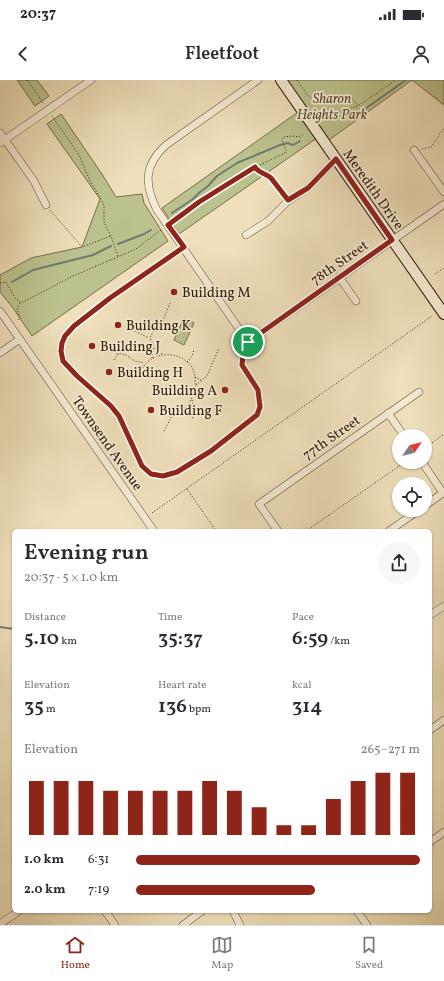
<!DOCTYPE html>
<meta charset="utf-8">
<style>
body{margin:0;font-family:Vollkorn,serif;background:#f7f7f7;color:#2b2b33;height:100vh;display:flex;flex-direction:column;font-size:15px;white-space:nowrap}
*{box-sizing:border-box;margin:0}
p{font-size:13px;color:#7c7c81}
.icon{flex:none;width:22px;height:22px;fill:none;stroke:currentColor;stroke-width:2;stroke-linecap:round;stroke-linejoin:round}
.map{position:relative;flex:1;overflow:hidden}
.panel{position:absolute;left:12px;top:449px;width:420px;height:384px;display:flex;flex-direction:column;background:#fff;border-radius:6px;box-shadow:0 1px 3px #0004}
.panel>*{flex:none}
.needle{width:26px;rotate:55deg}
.buttons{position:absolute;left:392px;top:349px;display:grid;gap:8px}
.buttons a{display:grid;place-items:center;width:40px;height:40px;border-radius:50%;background:#fff;box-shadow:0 1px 3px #0004;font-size:20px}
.pin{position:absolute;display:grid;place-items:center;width:34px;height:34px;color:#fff;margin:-17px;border:2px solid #fff;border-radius:50%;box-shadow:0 1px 4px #0007}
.round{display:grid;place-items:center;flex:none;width:42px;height:42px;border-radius:21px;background:#f7f7f7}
.head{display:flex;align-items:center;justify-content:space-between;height:68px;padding:0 12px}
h1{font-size:22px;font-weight:600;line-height:30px}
.figures{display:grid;grid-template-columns:repeat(3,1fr);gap:6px;height:68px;padding:4px 12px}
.figures div{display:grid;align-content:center}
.figures b{font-size:20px;font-weight:600}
.figures small{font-size:11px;font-weight:400}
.figures p{font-size:11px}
.chart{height:112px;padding:8px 12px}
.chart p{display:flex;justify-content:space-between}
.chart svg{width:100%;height:72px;margin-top:4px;stroke:#8f2418;stroke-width:6}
ul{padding:0 12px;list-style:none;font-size:13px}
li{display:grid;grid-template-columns:64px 48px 1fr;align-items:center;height:30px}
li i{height:10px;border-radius:5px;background:#8f2418}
.status{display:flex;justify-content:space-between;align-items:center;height:28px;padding:0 20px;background:#fff;direction:ltr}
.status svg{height:11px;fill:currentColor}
header{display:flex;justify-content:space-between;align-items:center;height:52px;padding:0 12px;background:#fff;font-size:18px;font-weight:600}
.menu{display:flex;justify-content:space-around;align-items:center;height:56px;border-top:1px solid #e1e1e2;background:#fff;font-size:11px;color:#7c7c81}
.menu a{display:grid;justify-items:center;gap:2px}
.menu .on{color:#8f2418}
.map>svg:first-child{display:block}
.green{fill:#bbc28e;stroke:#766e4c}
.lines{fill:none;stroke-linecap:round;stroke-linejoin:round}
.stream{stroke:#707c6e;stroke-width:2}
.service-casing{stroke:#604c36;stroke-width:5}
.minor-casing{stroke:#604c36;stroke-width:8}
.secondary-casing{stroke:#301a0a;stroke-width:12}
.path{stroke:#301a0a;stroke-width:1;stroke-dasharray:1 2;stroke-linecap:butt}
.service{stroke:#f5ebd3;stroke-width:3.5}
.minor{stroke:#f5ebd3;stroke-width:7}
.secondary{stroke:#f5ebd3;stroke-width:10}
.route-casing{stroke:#fff;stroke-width:8}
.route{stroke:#8f2418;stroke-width:5}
.poi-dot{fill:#8f2418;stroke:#f5ebd3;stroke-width:1.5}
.labels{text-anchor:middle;stroke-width:3.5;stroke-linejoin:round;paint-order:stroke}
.park-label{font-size:14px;font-style:italic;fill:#5a4c32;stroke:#f5ebd3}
.street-label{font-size:14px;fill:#301a0a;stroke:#f5ebd3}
.poi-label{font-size:14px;fill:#301a0a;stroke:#f5ebd3;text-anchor:start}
</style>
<div class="status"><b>20:37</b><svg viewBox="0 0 49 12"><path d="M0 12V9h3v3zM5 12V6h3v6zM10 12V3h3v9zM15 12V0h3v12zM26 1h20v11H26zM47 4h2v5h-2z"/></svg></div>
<header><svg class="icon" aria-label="back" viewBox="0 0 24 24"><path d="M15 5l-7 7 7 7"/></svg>Fleetfoot<svg class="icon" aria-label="person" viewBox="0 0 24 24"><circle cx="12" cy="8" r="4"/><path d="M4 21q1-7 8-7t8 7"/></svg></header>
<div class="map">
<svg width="444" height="845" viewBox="0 0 444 845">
<rect width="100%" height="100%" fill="#efe0bb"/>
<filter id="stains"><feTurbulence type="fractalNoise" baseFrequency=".005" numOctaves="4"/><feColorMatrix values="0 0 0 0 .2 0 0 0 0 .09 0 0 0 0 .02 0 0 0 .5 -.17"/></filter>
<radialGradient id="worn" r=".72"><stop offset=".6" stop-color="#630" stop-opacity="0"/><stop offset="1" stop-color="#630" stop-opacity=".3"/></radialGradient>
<!-- green -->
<g class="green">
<polygon points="17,0 37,0 49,16 35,26"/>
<polygon points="281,0 412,0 325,63 320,56 179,154 162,128 301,30"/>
<polygon points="412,0 444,0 444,25"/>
<polygon points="61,34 102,94 116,117 142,114 144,123 168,161 32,256 13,228 0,212 0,195 31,178 82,167 100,119 47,44"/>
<polygon points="184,238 194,243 184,265 174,260"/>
</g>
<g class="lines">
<!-- stream -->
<g class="stream">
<polyline points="355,36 406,0"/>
<polyline points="172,133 193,119 200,112 208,106 217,96 237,83 280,65 287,63 293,65 300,61"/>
<polyline points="118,164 144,154 151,150"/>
<polyline points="12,202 33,190 93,175 111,166"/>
<polyline points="0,547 14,549"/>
</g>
<defs>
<polyline id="service" points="183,168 89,233 74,246 65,256 62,263 61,271 63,281 77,296 111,326 119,336 142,386 151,394 163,396 177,392 211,371 257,335 260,327 258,310 242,285 243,276 248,262"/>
<g id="minor">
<path d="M 258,0 L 166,65 C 144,85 144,104 157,130 L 248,262 L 444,124"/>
<polyline points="0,53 34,101 46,125"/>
<polyline points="0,63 91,0"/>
<polyline points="414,70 444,112"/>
<polyline points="246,155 268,141 288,121 308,108 336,79"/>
<polyline points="339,197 356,221"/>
<polyline points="0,231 154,451"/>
<polyline points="0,273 20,259"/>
<polyline points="388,333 404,356"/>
<polyline points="422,382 443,413"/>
<polyline points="425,426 444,412"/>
<polyline points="278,451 259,424 419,312"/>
<polyline points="389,451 419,430"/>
<polyline points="430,535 444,526"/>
<polyline points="430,650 444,640"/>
<polyline points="430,762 444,752"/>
<polyline points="105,831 115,845"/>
<polyline points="233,831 240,845"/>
<polyline points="357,831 367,845"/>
<polyline points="0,844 19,831"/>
<polyline points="183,845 202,831"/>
</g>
<polyline id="secondary" points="281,0 444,234"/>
</defs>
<!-- service casing -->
<use href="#service" class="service-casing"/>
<!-- minor casing -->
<use href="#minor" class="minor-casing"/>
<!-- secondary casing -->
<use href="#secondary" class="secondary-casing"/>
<!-- path -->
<g class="path">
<polyline points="27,0 44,24"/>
<path d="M 297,0 C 310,18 311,26 336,21 C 341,20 346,19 352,19 L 358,25"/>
<polyline points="52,36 79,75 90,101 101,119 104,126 104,142 111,156 118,176"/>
<polyline points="326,39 333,34 358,26 396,0"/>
<polyline points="422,69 431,67 444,48"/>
<path d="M 256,87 C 258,92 262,92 266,94 C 274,98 279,108 284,115"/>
<polyline points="50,130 82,167 111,156"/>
<polyline points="172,141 199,122 243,93 285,73 286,70 282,59 284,57 292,56 300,57 304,54"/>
<polyline points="435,194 444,188"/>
<polyline points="0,203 6,202 15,218 20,222 23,222 71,197 136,169 162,149"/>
<polyline points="18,240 20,238 17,229 20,223"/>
<polyline points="130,249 149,258"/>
<polyline points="105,270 126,275 135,281 144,283"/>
<polyline points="162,274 154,266 150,258 154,250 162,243 170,223"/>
<polyline points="152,278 154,267"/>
<polyline points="114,280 118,274"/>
<polyline points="187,282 192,276 194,270"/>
<path d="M 141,291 C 150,271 179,269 192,287 C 194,291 195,295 195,299 C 197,316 186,332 169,336 L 165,334"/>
<polyline points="195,297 201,300"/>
<polyline points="196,305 207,296 219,268"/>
<polyline points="192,320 195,330 192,340"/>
<polyline points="164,351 172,336"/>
<polyline points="425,368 444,354"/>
<polyline points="187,409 216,451"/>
<polyline points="152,433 432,236"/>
<polyline points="306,451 405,382"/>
</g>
<!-- service -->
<use href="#service" class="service"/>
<!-- minor -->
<use href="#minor" class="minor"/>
<!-- secondary -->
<use href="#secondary" class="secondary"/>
</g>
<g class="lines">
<defs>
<path id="route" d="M 336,79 L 392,160 L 248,262 L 243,276 L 242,285 L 258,310 L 260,327 L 257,335 L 211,371 L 177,392 L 163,396 L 151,394 L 142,386 L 119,336 L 111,326 L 77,296 L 63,281 L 61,271 L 62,263 L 65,256 L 74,246 L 110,218 L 184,167 L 168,145 L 199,122 L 255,87 C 258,93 266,93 271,98 L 288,120 L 308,108 Z"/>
</defs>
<!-- route casing -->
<use href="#route" class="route-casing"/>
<!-- route -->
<use href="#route" class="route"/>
</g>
<!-- markers -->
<g class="poi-dot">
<circle cx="174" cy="212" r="4"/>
<circle cx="118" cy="245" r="4"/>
<circle cx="92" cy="266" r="4"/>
<circle cx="109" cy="292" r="4"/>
<circle cx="225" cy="310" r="4"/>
<circle cx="151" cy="330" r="4"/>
</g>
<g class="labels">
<!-- park labels -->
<g class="park-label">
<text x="332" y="23">Sharon<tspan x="332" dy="16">Heights Park</tspan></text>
</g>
<!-- street labels -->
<g class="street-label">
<text transform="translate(374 109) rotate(55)" y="5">Meredith Drive</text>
<text transform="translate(339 182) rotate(-35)" y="5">78th Street</text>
<text transform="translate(331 357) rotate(-35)" y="5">77th Street</text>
<text transform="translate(108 363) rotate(55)" y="5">Townsend Avenue</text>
</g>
<!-- poi labels -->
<g class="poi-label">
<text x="182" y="217">Building M</text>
<text x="126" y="250">Building K</text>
<text x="100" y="271">Building J</text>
<text x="117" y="297">Building H</text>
<text x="217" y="315" text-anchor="end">Building A</text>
<text x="159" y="335">Building F</text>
</g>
</g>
<rect width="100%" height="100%" filter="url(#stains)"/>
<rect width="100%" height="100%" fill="url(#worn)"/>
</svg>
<div class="buttons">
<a><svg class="needle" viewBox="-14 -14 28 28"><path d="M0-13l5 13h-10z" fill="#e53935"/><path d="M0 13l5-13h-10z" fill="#7c7c81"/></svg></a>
<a><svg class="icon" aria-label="locate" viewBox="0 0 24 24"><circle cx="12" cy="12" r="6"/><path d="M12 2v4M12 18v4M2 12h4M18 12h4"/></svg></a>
</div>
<div class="pin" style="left:248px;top:262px;background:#1e9e55"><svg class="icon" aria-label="arrive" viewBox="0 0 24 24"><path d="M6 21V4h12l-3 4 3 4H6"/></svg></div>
<section class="panel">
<div class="head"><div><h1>Evening run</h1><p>20:37 · 5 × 1.0 km</p></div><a class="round"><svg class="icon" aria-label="share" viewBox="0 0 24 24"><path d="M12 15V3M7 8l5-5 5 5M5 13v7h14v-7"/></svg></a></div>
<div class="figures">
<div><p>Distance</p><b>5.10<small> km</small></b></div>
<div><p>Time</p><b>35:37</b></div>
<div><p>Pace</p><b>6:59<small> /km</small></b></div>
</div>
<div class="figures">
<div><p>Elevation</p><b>35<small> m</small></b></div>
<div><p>Heart rate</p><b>136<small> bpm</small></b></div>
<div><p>kcal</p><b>314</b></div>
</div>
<div class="chart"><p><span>Elevation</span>265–271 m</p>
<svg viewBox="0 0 160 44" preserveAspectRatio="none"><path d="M5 44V11M15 44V11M25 44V11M35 44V17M45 44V17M55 44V17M65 44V17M75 44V11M85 44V17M95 44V27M105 44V38M115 44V38M125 44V22M135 44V11M145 44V6M155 44V6"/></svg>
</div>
<ul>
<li><b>1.0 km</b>6:31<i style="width:100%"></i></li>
<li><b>2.0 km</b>7:19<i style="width:63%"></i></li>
</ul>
</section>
</div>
<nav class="menu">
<a class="on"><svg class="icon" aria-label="home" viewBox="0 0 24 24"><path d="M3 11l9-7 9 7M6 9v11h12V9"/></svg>Home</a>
<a><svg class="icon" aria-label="map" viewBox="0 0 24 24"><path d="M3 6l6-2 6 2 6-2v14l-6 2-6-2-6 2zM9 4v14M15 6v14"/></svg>Map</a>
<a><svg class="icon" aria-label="saved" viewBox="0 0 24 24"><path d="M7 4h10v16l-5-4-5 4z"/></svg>Saved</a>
</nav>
